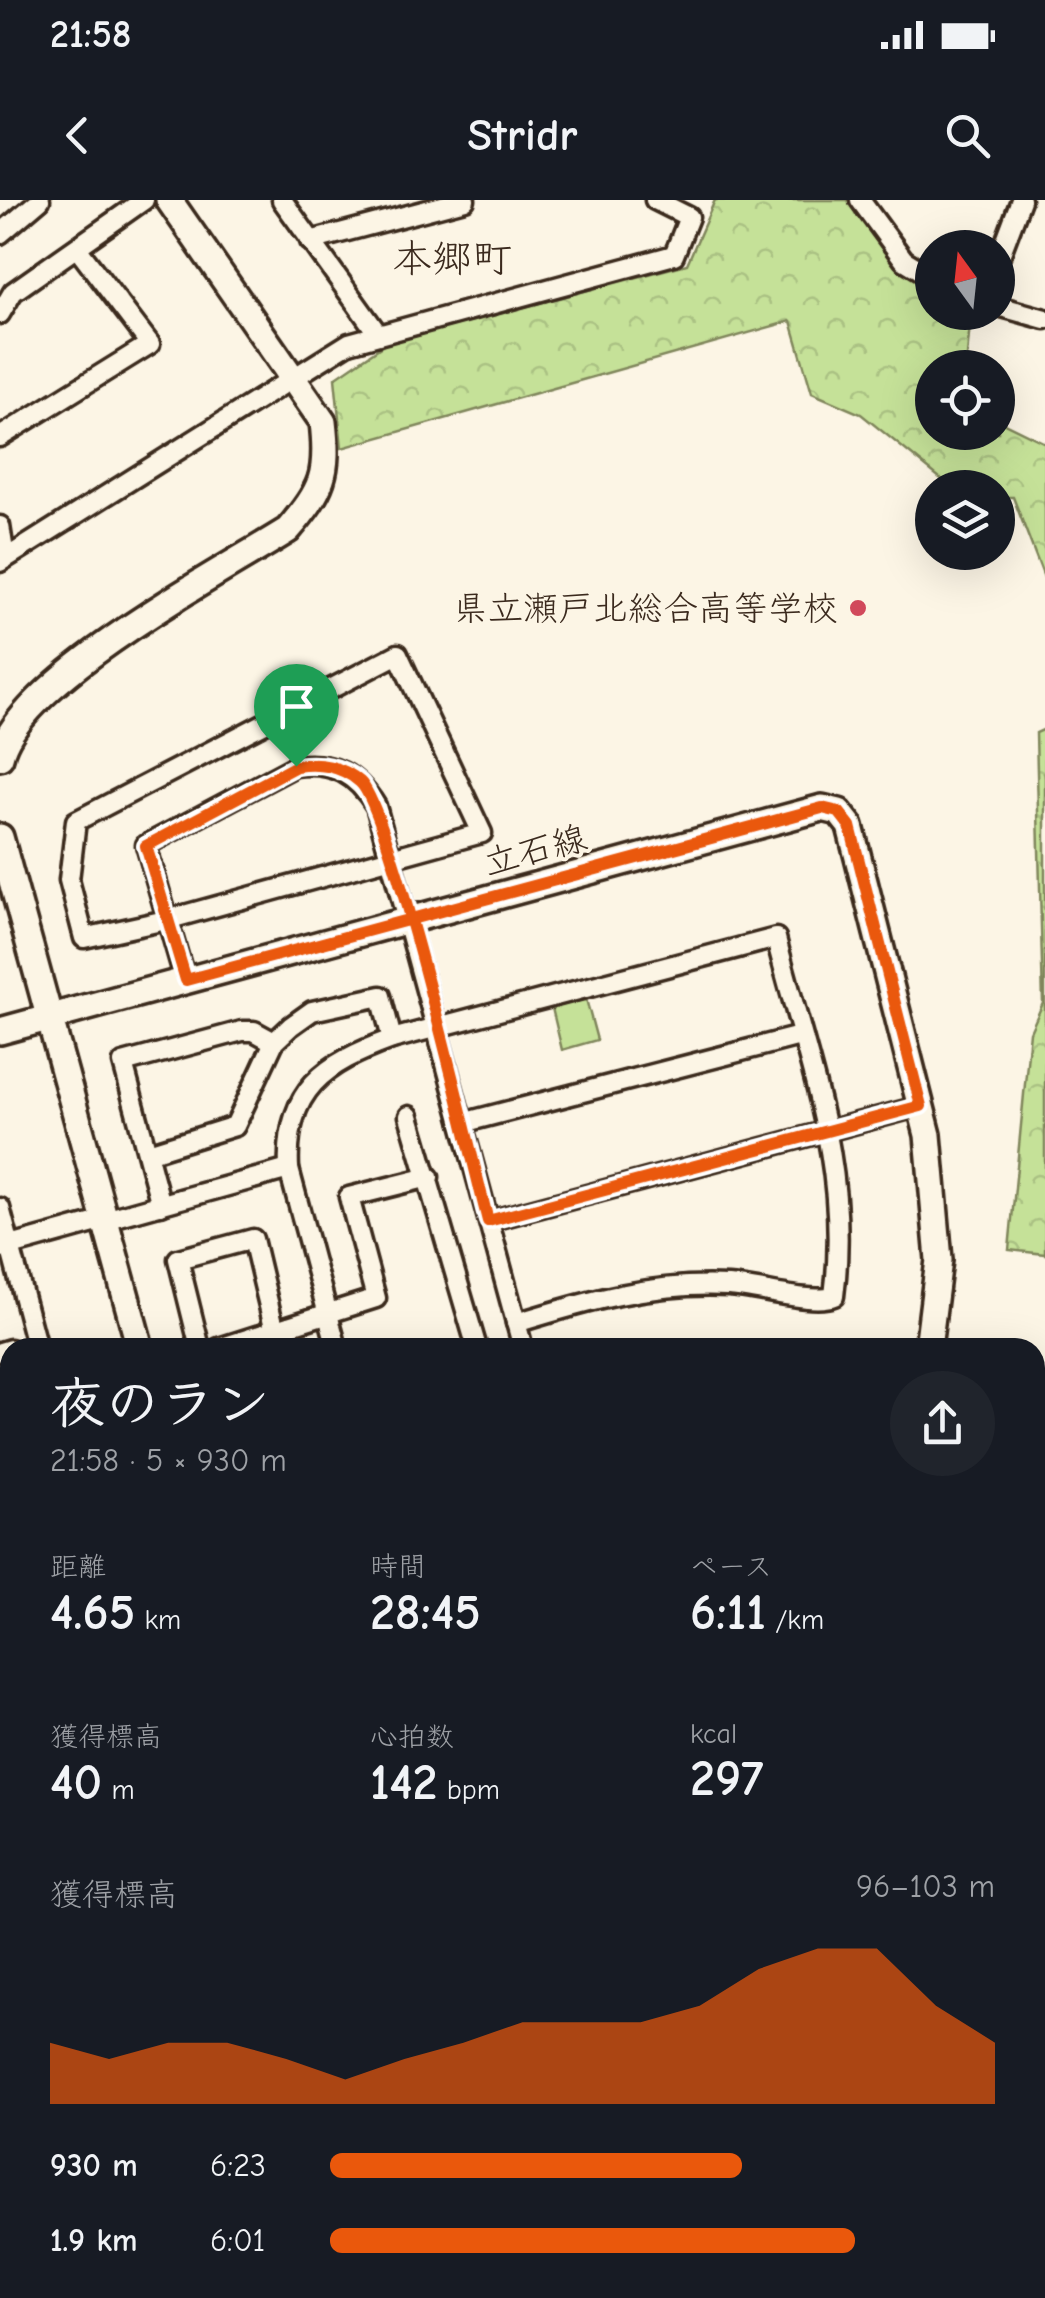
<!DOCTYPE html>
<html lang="ja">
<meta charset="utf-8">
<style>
body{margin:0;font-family:"Comic Neue","Klee One",sans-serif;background:#20242c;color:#f1f3f6;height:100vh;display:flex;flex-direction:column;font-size:38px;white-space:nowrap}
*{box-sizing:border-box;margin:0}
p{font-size:32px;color:#9ea1a6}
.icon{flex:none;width:55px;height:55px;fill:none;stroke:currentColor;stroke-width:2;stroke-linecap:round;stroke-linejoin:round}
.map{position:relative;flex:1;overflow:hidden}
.panel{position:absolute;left:0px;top:1138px;width:1045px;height:962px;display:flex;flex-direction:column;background:#171b24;border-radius:30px 30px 0 0;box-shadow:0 10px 40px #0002}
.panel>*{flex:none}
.needle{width:65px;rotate:345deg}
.tools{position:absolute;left:915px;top:30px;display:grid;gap:20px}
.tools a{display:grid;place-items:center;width:100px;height:100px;border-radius:50%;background:#171b24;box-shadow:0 10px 40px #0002;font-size:50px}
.pin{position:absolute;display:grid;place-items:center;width:85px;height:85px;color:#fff;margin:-102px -42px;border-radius:50% 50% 50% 0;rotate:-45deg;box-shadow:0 0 10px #0007}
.pin .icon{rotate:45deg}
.round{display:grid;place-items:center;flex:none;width:105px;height:105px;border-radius:52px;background:#20242c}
.head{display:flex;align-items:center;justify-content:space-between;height:170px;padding:0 50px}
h1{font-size:55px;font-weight:600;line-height:75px}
.stats{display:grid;grid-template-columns:repeat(3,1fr);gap:15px;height:170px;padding:10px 50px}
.stats div{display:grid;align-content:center}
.stats b{font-size:50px;font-weight:600}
.stats small{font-size:28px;font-weight:400}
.stats p{font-size:28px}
.chart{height:280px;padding:20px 50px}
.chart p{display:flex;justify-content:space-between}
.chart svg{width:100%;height:180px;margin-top:10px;fill:#ea580c;opacity:.7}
ul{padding:0 50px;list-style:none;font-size:32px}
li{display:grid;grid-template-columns:160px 120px 1fr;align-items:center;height:75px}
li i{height:25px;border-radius:12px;background:#ea580c}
.status{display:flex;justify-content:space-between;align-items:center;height:70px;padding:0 50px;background:#171b24;direction:ltr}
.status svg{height:28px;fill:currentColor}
header{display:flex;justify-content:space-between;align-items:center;height:130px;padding:0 50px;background:#171b24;font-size:45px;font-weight:600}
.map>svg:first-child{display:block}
.forest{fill:url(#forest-crowns);stroke:#80865b;stroke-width:2.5}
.park{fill:#c5e198;stroke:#80865b;stroke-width:2.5}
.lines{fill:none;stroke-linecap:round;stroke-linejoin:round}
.street-casing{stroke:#3b2a1e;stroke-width:25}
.secondary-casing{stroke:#3b2a1e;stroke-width:32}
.street{stroke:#fcf5e5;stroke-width:18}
.secondary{stroke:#fcf5e5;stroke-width:25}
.route-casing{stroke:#fff;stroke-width:20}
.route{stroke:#ea580c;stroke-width:12}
.poi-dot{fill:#d1495b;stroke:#fcf5e5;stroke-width:4}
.labels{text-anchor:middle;stroke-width:8;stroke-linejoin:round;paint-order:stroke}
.poi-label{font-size:35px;fill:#3b2a1e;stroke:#fcf5e5;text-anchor:end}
.street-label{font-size:35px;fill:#3b2a1e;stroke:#fcf5e5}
.quarter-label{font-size:40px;fill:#3b2a1e;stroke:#fcf5e5}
</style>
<div class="status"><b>21:58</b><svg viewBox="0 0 49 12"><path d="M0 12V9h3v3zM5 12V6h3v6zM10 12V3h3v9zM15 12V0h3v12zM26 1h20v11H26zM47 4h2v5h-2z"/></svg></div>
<header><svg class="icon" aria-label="back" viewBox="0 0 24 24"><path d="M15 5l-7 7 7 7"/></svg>Stridr<svg class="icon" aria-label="search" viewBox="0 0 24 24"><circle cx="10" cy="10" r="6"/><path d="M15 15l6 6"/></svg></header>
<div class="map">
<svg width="1045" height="2098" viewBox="0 0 1045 2098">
<defs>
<pattern id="forest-crowns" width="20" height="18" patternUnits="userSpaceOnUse" patternTransform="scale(2.5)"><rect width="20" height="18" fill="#c5e198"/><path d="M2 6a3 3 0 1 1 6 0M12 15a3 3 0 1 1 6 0" fill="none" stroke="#aac183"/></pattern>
</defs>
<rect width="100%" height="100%" fill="#fcf5e5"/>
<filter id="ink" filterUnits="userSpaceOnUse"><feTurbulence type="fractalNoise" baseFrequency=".01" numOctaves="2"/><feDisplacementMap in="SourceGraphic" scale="20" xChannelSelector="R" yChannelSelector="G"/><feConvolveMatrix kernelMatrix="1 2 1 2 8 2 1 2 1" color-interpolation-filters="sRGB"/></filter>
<g filter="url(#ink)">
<!-- forest -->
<g class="forest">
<polygon points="715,0 860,0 904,60 932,77 932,112 971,113 966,167 932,168 932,232 998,232 998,220 1045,243 1045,380 1013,297 998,297 998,288 951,287 861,214 812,193 791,121 342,248 335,178 385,144 687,64"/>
<polygon points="1045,529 1045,1054 1009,1050 1030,832 1043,803 1036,533"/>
</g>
<!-- park -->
<g class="park">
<polygon points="586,799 597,840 562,850 552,808"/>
<polygon points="0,2003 10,2010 10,2090 150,2090 164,2098 0,2098"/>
</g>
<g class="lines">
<defs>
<g id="street">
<polyline points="282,0 378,134"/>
<polyline points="860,0 904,60 932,77"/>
<polyline points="0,34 40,0"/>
<polyline points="310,41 465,0"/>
<polyline points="998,61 1021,0"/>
<polyline points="998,106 1045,119"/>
<polyline points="0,114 13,92 144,0"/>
<polyline points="0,237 150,144 77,48"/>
<polyline points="0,326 5,358"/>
<polyline points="0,362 349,143 674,55 689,17 655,0"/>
<polygon points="398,454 482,633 166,720 84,738 69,680 76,621"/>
<path d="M 185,780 L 146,645 L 295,566 C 334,561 356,574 376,606 L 523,1148"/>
<polyline points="409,916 477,1148"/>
<polyline points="462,923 800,836"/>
<polyline points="148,953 235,926 274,842 291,826 312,811 381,796 392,839"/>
<polyline points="161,1005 123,863 242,831 254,831 274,842"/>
<polyline points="0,1008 37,1148"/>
<polyline points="489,1021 921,906"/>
<polyline points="0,1049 289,969"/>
<polyline points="200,1148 178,1059 253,1039 274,1127"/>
<polyline points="219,1148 376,1098 349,997 429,977"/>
<path d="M 337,1148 L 289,969 C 285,889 324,864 392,839 L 776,738 C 807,862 851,967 834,1096 C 812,1105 756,1087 728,1086 C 654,1082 587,1101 516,1123"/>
<polyline points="0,1152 10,1149"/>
<polyline points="0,1256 10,1254"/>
<polyline points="0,1498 10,1495"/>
<polyline points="0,1601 10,1598"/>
<polyline points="0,1706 10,1704"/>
<polyline points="1035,1795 1045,1792"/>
<polyline points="0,1798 10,1806"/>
<polyline points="1035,1898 1045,1896"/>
<polyline points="0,1949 10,1955"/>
<polyline points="0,1976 10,1982"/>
<polyline points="1035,2002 1045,1999"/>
<polyline points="195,2090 210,2098"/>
<polyline points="241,2090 256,2098"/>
<polyline points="458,2090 470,2098"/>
<polyline points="787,2090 797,2098"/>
<polyline points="564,2098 572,2090"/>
<polyline points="856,2098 864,2090"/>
<polyline points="1042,2098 1045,2097"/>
</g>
<g id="secondary">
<path d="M 0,557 C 18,480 220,373 288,330 C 323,289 329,274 323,222 L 169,0"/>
<polyline points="0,637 140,1148"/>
<polyline points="0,831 822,608 839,612 850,626 928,935 939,1060 928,1148"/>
<polyline points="1035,1240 1045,1241"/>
<polyline points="0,1372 10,1370"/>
<polyline points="637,2090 645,2098"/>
</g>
</defs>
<!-- street casing -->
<use href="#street" class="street-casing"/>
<!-- secondary casing -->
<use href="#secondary" class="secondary-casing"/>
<!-- street -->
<use href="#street" class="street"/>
<!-- secondary -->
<use href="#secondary" class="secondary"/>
</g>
</g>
<g class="lines" filter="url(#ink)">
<defs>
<path id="route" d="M 296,566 C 319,563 341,565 360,582 C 391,610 471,956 488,1021 L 921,906 L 850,626 L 839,612 L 822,608 L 186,780 L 146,646 L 296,566"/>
</defs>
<!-- route casing -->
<use href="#route" class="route-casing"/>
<!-- route -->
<use href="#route" class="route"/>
</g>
<!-- markers -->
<circle class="poi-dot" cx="858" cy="408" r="10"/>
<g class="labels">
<!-- poi labels -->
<g class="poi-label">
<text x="838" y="420">県立瀬戸北総合高等学校</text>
</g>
<!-- street labels -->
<g class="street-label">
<text transform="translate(535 650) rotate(-15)" y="12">立石線</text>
</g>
<!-- quarter labels -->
<g class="quarter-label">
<text x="452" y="72">本郷町</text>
</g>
</g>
</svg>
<div class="tools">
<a><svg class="needle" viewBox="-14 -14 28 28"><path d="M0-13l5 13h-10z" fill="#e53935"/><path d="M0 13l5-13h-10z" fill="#9ea1a6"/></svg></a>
<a><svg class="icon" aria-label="locate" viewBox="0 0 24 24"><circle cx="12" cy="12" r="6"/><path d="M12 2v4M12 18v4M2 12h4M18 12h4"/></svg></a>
<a><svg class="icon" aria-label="layers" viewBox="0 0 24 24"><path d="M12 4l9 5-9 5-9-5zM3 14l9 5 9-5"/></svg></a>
</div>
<div class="pin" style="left:296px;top:566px;background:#1e9e55"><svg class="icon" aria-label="arrive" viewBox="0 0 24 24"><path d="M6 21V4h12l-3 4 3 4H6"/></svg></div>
<section class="panel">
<div class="head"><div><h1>夜のラン</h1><p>21:58 · 5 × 930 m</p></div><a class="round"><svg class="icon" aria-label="share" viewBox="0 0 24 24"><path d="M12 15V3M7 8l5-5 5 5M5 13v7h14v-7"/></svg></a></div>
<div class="stats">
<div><p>距離</p><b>4.65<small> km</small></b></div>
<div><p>時間</p><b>28:45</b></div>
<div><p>ペース</p><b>6:11<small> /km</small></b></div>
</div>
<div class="stats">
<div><p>獲得標高</p><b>40<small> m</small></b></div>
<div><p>心拍数</p><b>142<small> bpm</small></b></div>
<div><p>kcal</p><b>297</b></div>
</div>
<div class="chart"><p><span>獲得標高</span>96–103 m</p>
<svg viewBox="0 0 160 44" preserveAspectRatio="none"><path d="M0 44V29L10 33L20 29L30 29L40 33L50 38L60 33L70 29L80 24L90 24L100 24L110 20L120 11L130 6L140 6L150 20L160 29V44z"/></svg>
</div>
<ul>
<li><b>930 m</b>6:23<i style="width:62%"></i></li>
<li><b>1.9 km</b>6:01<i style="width:79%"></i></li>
</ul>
</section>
</div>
